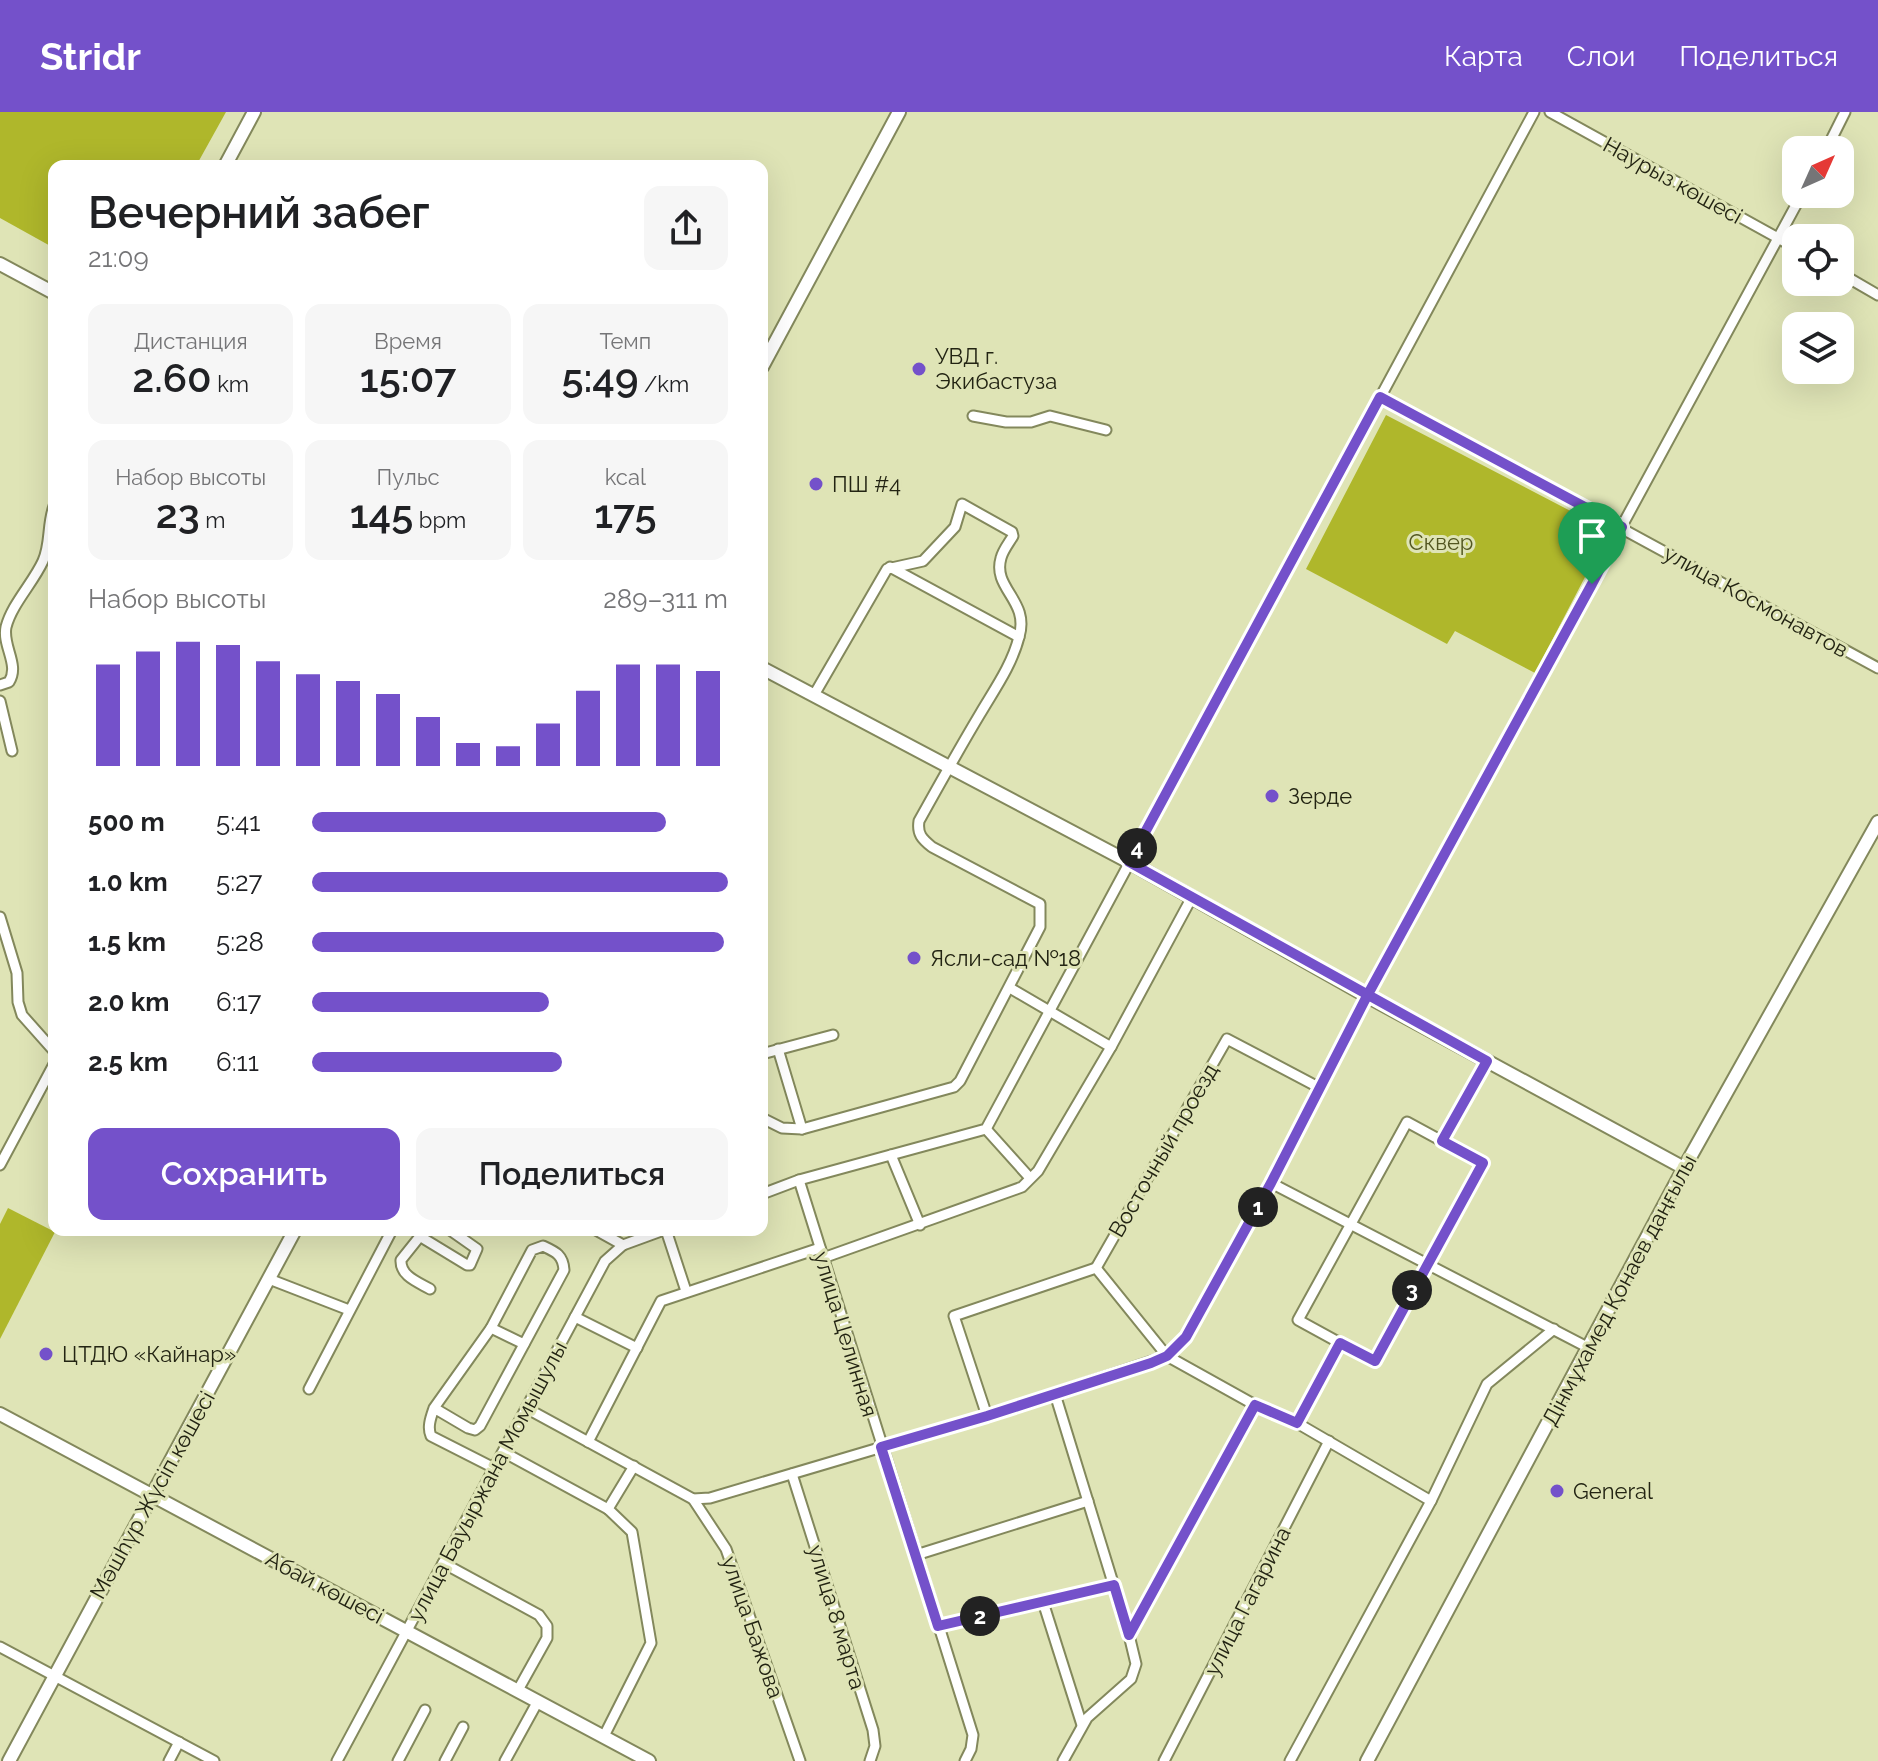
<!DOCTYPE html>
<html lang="ru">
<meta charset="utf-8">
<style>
body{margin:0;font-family:Raleway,sans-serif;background:#f6f6f6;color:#202124;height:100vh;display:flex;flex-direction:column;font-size:30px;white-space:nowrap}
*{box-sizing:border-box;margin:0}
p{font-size:26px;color:#757577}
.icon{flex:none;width:44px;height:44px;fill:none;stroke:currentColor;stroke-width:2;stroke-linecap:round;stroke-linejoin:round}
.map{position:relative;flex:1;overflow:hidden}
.details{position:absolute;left:48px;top:48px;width:720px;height:1076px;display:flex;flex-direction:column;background:#fff;border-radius:16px;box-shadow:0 8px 32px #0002}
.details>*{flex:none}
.needle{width:52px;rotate:45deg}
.buttons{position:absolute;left:1782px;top:24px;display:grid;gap:16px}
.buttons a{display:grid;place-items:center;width:72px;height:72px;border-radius:16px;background:#fff;box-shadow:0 8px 32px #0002;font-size:40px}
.pin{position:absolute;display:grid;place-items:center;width:68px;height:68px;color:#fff;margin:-82px -34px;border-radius:50% 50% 50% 0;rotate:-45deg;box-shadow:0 0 8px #0007}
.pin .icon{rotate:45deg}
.km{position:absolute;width:40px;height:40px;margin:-20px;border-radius:50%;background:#222;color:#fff;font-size:22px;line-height:40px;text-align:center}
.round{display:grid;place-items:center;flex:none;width:84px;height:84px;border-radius:16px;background:#f6f6f6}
.head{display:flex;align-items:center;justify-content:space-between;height:136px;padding:0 40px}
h1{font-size:44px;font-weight:600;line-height:60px}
.figures{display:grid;grid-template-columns:repeat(3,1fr);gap:12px;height:136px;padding:8px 40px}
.figures div{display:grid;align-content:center;border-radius:16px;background:#f6f6f6;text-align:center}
.figures b{font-size:40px;font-weight:600}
.figures small{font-size:22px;font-weight:400}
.figures p{font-size:22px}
.chart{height:224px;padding:16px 40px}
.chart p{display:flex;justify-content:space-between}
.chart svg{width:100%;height:144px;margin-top:8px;stroke:#7451ca;stroke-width:6}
.button{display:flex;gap:16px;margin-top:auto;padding:16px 40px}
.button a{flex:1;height:92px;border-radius:16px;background:#7451ca;color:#fff;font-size:32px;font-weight:600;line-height:92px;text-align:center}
.button a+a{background:#f6f6f6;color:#202124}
ul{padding:0 40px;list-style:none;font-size:26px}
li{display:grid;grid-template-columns:128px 96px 1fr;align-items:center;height:60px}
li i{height:20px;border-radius:10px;background:#7451ca}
header{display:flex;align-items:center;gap:48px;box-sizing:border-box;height:112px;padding:0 40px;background:#7451ca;color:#fff}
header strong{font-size:38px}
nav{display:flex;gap:44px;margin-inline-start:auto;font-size:28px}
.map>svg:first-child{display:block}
.green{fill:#afb72b}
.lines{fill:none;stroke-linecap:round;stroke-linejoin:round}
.street-casing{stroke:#83885c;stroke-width:13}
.secondary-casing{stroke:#83885c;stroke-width:16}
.street{stroke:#fff;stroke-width:9}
.secondary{stroke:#fff;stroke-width:12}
.route-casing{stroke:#fff;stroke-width:16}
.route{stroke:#7451ca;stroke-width:10}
.poi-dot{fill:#7451ca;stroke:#dfe4b6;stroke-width:3}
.labels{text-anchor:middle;stroke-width:6;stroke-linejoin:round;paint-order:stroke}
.street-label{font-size:22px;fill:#232413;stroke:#dfe4b6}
.poi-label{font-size:22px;fill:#232413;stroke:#dfe4b6;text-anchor:start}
.park-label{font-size:22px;fill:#535721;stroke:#dfe4b6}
</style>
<header>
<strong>Stridr</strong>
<nav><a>Карта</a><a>Слои</a><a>Поделиться</a></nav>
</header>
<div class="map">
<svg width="1878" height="1649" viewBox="0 0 1878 1649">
<rect width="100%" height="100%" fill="#dfe4b6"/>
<!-- green -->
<g class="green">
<polygon points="0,0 226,0 196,54 54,54 54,136 0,106"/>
<polygon points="1386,303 1609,419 1535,561 1455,519 1447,532 1306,457"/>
<polygon points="8,1096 55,1120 0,1227 0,1112"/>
</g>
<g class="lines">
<defs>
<g id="street">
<polyline points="1550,0 1796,136"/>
<polyline points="1826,38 1845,0"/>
<polyline points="1840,161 1878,183"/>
<polyline points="1380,285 1878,556"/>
<polyline points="973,304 1006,310 1031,310 1050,304 1106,318"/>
<polyline points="890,455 1019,525"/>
<path d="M 0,573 L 9,570 C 20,553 2,534 6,515 C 12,492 33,471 43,449 C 51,431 47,413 54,394"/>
<polyline points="0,589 12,639"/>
<polyline points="0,805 17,861 18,890 22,903 54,939"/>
<polyline points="1010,876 1111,935"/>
<polyline points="778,937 802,1017"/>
<polyline points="762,942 833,923"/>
<path d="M 762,1006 L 782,1016 L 802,1017 L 954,975 L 960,969 L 1040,815 L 1040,792 L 932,735 C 922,727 917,722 919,709 C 939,673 959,637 980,602 C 994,578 1012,553 1019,525 C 1030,488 992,477 1001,446 C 1003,438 1009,431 1013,424 L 1012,420 L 962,392 L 955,415 L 923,449 L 887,457 L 814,583"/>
<polyline points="986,1017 1030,1066"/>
<polyline points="891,1043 920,1113"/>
<polyline points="0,1053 54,952"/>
<polyline points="799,1068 973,1623 971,1637 965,1649"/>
<polyline points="1271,1071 1587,1235"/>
<polyline points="762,1082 799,1068 986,1017 1534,0"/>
<path d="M 425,1118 L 401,1148 C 400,1164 418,1170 430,1177"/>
<polyline points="596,1118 623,1133"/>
<polyline points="666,1118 686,1179"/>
<polyline points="421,1125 467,1153 470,1153 477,1137 450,1118"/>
<polyline points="823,1146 1022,1075 1038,1059 1111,935 1192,785"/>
<polyline points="1096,1156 1227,927 1320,976"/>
<polyline points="269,1167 349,1198"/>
<polyline points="575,1205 637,1236"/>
<polyline points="491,1216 524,1232"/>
<polyline points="1340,1231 1298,1208 1407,1010 1442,1029"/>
<polyline points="309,1277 392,1118"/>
<polyline points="1055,1282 1129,1523"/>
<path d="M 434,1296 L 468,1316 L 475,1318 L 480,1314 L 564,1158 C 563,1143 556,1140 543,1134 L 532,1138 L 491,1216 L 434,1296 C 431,1305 427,1315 431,1324 L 494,1356"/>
<polyline points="526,1296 693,1387 710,1386 987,1304 1167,1244 1186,1225 1271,1071 1367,884 1802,82"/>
<polyline points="987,1304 954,1204 1096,1156 1167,1244 1255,1293 1297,1311 1431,1389"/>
<polyline points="1297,1311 1340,1231 1375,1249 1483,1051 1442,1029 1487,949"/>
<polyline points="588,1330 661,1189 820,1136"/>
<polyline points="503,1340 608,1397"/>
<polyline points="792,1362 873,1618 875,1634 870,1649"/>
<polyline points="693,1387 726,1437 800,1649"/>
<polyline points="916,1443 1088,1389"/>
<polyline points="443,1451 539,1503 547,1514 547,1526 518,1578"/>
<polyline points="1043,1490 1082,1613"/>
<polyline points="938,1514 1114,1473"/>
<polyline points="0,1535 214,1649"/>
<polyline points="604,1624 651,1531 632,1420 608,1397 634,1354"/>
<polyline points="169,1649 179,1630"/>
<polyline points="337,1649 605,1149 623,1133 664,1118"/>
<polyline points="398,1649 425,1598"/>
<polyline points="445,1649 463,1615"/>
<polyline points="505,1649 538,1589"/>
<polyline points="1063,1649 1087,1606 1131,1567 1136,1552 1129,1523 1255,1293"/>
<polyline points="1164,1649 1329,1329"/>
<polyline points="1290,1649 1431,1389 1487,1272 1554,1217"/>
</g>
<g id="secondary">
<polyline points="225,54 254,0"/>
<polyline points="0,152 54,181"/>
<polyline points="762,255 899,0"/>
<polyline points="762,556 1129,750 1367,884 1684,1056"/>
<polyline points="0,1302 649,1649"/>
<polyline points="9,1649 295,1118"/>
<polyline points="1367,1649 1684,1056 1878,710"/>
</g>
</defs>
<!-- street casing -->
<use href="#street" class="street-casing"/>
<!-- secondary casing -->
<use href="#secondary" class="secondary-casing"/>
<!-- street -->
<use href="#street" class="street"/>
<!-- secondary -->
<use href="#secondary" class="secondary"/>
</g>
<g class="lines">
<defs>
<polyline id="route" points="1592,472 1367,884 1271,1071 1186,1225 1167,1244 1151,1251 987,1304 881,1335 938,1514 1114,1473 1129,1523 1255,1293 1297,1311 1340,1231 1375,1249 1483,1051 1442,1029 1487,949 1129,750 1380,285 1622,415 1592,472"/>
</defs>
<!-- route casing -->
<use href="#route" class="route-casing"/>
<!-- route -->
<use href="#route" class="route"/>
</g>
<!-- markers -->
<g class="poi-dot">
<circle cx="919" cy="257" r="8"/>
<circle cx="816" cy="372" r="8"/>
<circle cx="1272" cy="684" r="8"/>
<circle cx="914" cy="846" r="8"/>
<circle cx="46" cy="1242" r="8"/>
<circle cx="1557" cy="1379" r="8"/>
</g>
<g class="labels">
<!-- street labels -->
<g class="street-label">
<text transform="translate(1673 68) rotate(29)" y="8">Наурыз көшесі</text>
<text transform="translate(1756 489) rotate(29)" y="8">улица Космонавтов</text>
<text transform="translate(1163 1038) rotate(-60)" y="8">Восточный проезд</text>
<text transform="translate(1619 1178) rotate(-62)" y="8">Дінмұхамед Қонаев даңғылы</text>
<text transform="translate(846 1222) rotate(73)" y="8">улица Целинная</text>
<text transform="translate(487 1369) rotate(-62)" y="8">улица Бауыржана Момышулы</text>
<text transform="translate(152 1383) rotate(-61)" y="8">Мәшһүр Жүсіп көшесі</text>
<text transform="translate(325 1475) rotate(28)" y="8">Абай көшесі</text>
<text transform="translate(1247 1489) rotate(-63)" y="8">улица Гагарина</text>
<text transform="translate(837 1505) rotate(73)" y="8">улица 8 марта</text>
<text transform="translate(753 1515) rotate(71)" y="8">улица Бажова</text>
</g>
<!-- poi labels -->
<g class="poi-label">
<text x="935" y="252">УВД г.<tspan x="935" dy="25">Экибастуза</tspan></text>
<text x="832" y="380">ПШ #4</text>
<text x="1288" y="692">Зерде</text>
<text x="930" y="854">Ясли-сад №18</text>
<text x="62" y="1250">ЦТДЮ «Кайнар»</text>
<text x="1573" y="1387">General</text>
</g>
<!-- park labels -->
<g class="park-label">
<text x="1441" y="438">Сквер</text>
</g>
</g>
</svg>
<div class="buttons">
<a><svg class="needle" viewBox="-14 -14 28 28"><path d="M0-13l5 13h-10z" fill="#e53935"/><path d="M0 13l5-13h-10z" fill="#757577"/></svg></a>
<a><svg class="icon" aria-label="locate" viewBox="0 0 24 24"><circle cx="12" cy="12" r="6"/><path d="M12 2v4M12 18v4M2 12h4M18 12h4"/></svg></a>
<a><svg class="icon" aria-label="layers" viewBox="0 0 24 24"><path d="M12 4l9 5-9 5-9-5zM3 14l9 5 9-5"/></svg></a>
</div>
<div class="pin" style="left:1592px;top:472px;background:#1e9e55"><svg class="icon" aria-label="arrive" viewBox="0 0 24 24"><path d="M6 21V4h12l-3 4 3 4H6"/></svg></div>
<b class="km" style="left:1258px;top:1095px">1</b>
<b class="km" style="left:980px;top:1504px">2</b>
<b class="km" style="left:1412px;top:1178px">3</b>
<b class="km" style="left:1137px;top:736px">4</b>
<section class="details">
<div class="head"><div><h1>Вечерний забег</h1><p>21:09</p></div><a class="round"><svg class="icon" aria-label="share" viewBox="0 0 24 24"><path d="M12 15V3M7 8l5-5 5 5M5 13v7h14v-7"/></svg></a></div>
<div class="figures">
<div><p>Дистанция</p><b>2.60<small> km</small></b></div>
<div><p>Время</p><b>15:07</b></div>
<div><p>Темп</p><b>5:49<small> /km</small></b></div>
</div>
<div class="figures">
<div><p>Набор высоты</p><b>23<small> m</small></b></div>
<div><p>Пульс</p><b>145<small> bpm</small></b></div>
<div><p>kcal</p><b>175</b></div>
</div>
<div class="chart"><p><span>Набор высоты</span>289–311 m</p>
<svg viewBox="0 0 160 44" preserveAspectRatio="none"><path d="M5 44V13M15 44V9M25 44V6M35 44V7M45 44V12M55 44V16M65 44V18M75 44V22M85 44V29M95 44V37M105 44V38M115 44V31M125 44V21M135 44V13M145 44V13M155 44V15"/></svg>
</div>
<ul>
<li><b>500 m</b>5:41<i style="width:85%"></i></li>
<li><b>1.0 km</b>5:27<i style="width:100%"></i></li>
<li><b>1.5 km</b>5:28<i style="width:99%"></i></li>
<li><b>2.0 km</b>6:17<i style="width:57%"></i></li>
<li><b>2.5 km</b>6:11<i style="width:60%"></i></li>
</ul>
<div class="button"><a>Сохранить</a><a>Поделиться</a></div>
</section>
</div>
